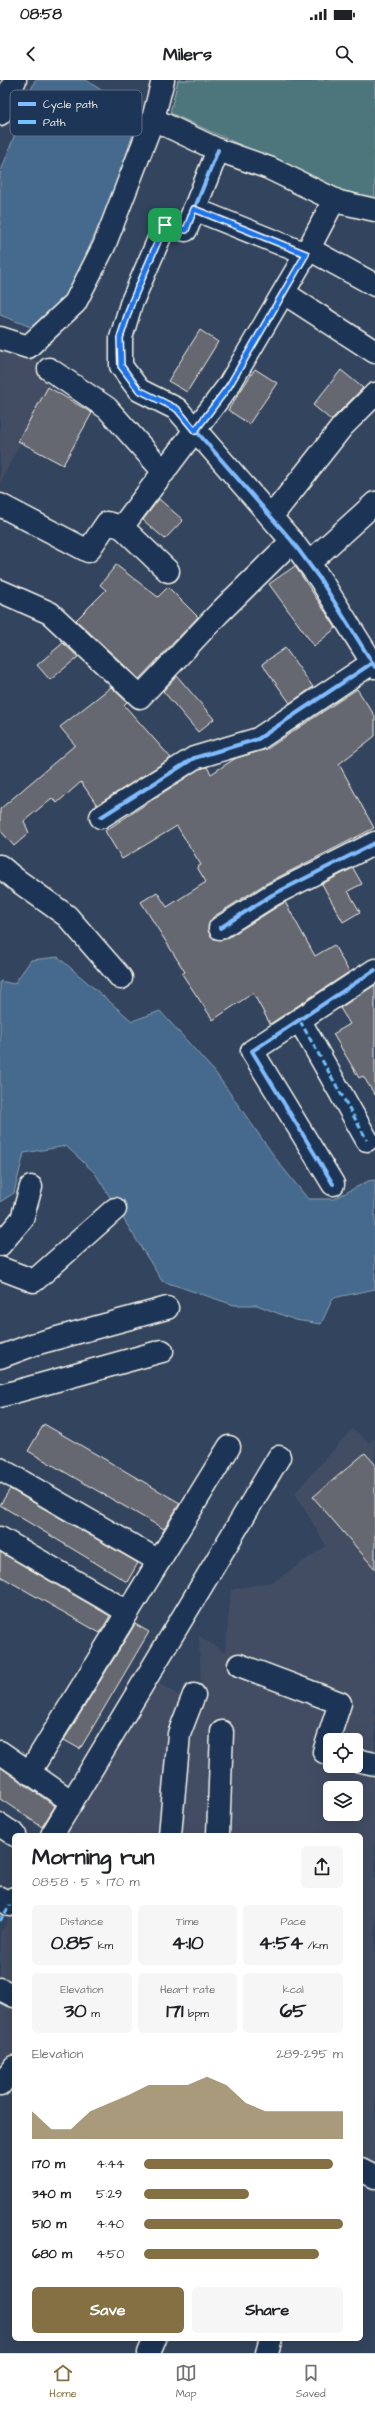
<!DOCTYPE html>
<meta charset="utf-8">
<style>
body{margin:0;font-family:"Architects Daughter",sans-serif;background:#f6f6f6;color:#202124;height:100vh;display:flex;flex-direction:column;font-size:15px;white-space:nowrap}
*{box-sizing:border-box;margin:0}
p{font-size:13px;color:#757577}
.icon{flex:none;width:22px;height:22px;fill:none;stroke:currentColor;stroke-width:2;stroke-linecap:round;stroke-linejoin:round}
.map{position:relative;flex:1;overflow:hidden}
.drawer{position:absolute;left:12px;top:1753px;width:351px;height:508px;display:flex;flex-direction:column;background:#fff;border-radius:6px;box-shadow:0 4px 16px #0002}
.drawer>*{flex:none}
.tools{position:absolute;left:323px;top:1653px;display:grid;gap:8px}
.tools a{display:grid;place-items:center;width:40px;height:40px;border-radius:6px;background:#fff;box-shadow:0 4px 16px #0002;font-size:20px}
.pin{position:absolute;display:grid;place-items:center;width:34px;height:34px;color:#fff;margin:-17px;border-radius:8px;box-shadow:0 2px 6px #0006}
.round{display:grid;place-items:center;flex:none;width:42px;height:42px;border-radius:6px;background:#f6f6f6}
.summary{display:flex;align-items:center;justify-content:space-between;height:68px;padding:0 20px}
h1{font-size:22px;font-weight:700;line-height:30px}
.stats{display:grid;grid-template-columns:repeat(3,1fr);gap:6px;height:68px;padding:4px 20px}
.stats div{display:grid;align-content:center;border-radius:6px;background:#f6f6f6;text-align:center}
.stats b{font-size:20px;font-weight:700}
.stats small{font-size:11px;font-weight:400}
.stats p{font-size:11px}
.chart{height:112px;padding:8px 20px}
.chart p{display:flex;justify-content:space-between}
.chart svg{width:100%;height:72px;margin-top:4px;fill:#847042;opacity:.7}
.cta{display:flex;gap:8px;margin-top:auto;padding:8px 20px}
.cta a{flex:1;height:46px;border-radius:6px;background:#847042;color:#fff;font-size:16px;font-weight:700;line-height:46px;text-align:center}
.cta a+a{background:#f6f6f6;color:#202124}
ul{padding:0 20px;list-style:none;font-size:13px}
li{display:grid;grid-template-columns:64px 48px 1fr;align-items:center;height:30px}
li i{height:10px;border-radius:5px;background:#847042}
.status{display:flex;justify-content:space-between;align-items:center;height:28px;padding:0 20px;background:#fff;direction:ltr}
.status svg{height:11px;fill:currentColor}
header{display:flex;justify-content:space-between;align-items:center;height:52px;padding:0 20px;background:#fff;font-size:18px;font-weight:700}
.dock{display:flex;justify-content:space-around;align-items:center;height:56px;border-top:1px solid #e0e0e0;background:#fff;font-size:11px;color:#757577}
.dock a{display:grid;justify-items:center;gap:2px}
.dock .current{color:#847042}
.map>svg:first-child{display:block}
.built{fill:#424e63;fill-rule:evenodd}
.green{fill:#4d767b;stroke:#a0b4b2}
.water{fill:#456a8d;stroke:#8ba0b1}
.building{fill:#65676f;stroke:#f4f1e8}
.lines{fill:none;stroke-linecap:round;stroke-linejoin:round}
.minor-casing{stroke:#f4f1e8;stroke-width:25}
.minor{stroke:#1d3557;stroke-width:22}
.quiet{stroke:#70c2fc;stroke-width:3;stroke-dasharray:6 3;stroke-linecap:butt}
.cycleway-casing{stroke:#1d3557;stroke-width:6}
.cycleway{stroke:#80bcff;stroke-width:4}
.route-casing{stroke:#fff;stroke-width:8}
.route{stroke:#1a73e8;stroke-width:5}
.key{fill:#1d3557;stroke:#5e6d82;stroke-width:1}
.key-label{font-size:11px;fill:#f4f1e8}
</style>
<div class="status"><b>08:58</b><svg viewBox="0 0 49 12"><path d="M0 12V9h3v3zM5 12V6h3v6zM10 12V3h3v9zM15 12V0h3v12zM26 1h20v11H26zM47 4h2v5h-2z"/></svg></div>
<header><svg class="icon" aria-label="back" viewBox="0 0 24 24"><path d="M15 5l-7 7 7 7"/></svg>Milers<svg class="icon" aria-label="search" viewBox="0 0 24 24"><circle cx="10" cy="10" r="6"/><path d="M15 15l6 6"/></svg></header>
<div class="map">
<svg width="375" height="2273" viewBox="0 0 375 2273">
<rect width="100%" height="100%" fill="#33445e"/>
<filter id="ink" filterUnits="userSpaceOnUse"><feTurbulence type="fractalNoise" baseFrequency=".025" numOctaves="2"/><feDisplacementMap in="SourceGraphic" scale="8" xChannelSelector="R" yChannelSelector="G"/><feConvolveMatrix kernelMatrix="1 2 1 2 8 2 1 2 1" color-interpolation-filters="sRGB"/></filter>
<g filter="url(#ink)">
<!-- built -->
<g class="built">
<polygon points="0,267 58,289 0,403"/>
<path d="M 352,1349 L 369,1363 L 375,1358 L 375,2091 L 361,2083 L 361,1755 L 59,1755 L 153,1600 L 202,1629 L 199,1556 L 225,1573 L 231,1510 L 275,1501 L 326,1466 L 295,1413 ZM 330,1660 L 356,1660 L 356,1686 L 330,1686 ZM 330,1708 L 356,1708 L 356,1734 L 330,1734 Z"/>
<polygon points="14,1830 14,1907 0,1899 0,1853"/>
<polygon points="0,1912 14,1920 14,1979 0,1997"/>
</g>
<!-- green -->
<polygon class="green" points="178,0 375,0 375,126 170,33"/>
<!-- water -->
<g class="water">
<polygon points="35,0 86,0 139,35 115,109 67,217 31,247 0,235 0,94"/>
<polygon points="58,877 132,941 160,931 215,992 279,1083 308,1119 334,1119 368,1101 375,1100 375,1209 333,1218 321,1244 295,1240 257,1225 234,1225 162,1201 95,1093 66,1066 24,1073 14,1113 0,1122 0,901 14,904 31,880"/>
</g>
<!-- building -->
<g class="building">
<polygon points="200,250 218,262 187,312 168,301"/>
<polygon points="255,289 277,303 249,344 228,330"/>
<polygon points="341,290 363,308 331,340 313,325"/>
<polygon points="48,307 92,333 63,385 18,361"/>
<polygon points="159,419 183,440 165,459 143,440"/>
<polygon points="116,485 158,517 168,507 198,537 139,599 76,540 106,510 100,505"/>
<polygon points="295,486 336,548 314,566 269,504"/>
<polygon points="63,563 78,577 50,600 37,585"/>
<polygon points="285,568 313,607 290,623 262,584"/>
<polygon points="177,596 214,639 198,652 163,611"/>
<polygon points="111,607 127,622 124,625 171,678 97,725 81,702 57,723 52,718 24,741 29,753 14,766 0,750 0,729 75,665 60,647"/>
<polygon points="357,609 375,636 375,656 339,684 374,748 265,804 213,837 208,848 214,859 226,859 285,822 315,876 334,865 349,892 270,944 253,913 213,940 182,894 185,892 141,822 157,812 167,827 206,802 197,787 201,785 177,746 122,779 105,751 199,689 207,687 211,694 236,678 267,669"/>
<polygon points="353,788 362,804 348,811 360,832 343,842 322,804"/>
<polygon points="375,905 375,1015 363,996 359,998 333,954 350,944 340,928"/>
<polygon points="44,1344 180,1423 164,1449 28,1371"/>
<polygon points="365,1373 375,1384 375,1489 313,1417"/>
<polygon points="10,1409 138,1483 127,1502 0,1425"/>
<polygon points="0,1472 110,1536 100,1553 0,1496"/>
<polygon points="135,1544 149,1552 80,1669 64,1660"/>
<polygon points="0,1687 55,1726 42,1747 0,1719"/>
</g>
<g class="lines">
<defs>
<g id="minor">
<polyline points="0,34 15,0"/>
<polyline points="153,39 218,70 269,88 339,122 375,130"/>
<polyline points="218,70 186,150 165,145 131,224 121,258 121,286 139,310 177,329 292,461 320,499 375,587"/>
<polyline points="194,129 306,174"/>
<polyline points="309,169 375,205"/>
<polyline points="284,213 375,272"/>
<polyline points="0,258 28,267 75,223 104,166 153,39 163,0"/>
<polyline points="49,289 107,328 164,392"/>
<polyline points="0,425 88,471 107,443 122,447"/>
<polyline points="271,437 342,347 375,314"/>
<polyline points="309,483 375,423"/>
<polyline points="168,491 122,447 229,305 306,174 334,120"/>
<polyline points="0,511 50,533 140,617 219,533 292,461"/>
<polyline points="101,737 194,678 258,659 372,583"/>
<polyline points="0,786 14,798 67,836 121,898"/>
<polyline points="220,848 272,815 375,763"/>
<polyline points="300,941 367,1060"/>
<polyline points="333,1104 252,971 375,890"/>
<polyline points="0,1165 22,1139 31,1107"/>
<polyline points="0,1188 34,1201 115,1129"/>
<polyline points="0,1277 35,1264 167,1228"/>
<polyline points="0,1316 162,1271"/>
<polyline points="0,1389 159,1481"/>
<polyline points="0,1458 128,1532"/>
<polyline points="239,1585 340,1623 324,1672 330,1674"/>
<polyline points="0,1672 72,1722"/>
<polyline points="356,1680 375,1684"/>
<polyline points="29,1693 229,1367"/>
<polyline points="0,1745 15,1755"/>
<polyline points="52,1755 279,1377"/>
<polyline points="170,1755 179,1654 194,1615"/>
<polyline points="218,1755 222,1652"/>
<polyline points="0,1818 10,1825 14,1818"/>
<polyline points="0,1909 14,1916"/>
<polyline points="0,2005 14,1987"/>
<polyline points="361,2090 375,2097"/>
<polyline points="149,2273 155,2259"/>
<polyline points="267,2273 271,2259"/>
</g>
</defs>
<!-- minor casing -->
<use href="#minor" class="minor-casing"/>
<!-- minor -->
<use href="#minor" class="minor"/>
<!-- quiet -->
<g class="quiet">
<polyline points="300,941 367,1060"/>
<polyline points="0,1841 10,1825"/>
</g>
<defs>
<g id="cycleway">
<polyline points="218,70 186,150 165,145 131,224 121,258 121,286 139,310 177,329 292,461 320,499 375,587"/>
<polyline points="101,737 194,678 258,659 372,583"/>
<polyline points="220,848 272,815 375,763"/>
<polyline points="333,1104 252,971 375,890"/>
</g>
</defs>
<!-- cycleway casing -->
<use href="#cycleway" class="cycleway-casing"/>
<!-- cycleway -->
<use href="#cycleway" class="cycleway"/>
</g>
</g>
<g class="lines" filter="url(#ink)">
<defs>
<polygon id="route" points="194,129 306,174 229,306 195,351 177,329 139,310 121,286 120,258 131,224 165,145 186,150"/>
</defs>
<!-- route casing -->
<use href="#route" class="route-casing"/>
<!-- route -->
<use href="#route" class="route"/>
</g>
<!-- legend -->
<rect x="10" y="10" width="132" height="46" rx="6" class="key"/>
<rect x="18" y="22" width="18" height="4" fill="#80bcff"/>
<rect x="18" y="40" width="18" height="4" fill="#70c2fc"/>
<g class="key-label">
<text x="43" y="28">Cycle path</text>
<text x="43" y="46">Path</text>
</g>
</svg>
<div class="tools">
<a><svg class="icon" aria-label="locate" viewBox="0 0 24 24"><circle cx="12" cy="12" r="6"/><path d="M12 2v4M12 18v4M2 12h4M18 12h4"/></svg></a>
<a><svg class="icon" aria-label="layers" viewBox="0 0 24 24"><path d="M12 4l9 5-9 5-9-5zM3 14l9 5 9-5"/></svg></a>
</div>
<div class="pin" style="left:165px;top:145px;background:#1e9e55"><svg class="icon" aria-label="arrive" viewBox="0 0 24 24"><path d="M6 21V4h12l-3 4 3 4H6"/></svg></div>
<section class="drawer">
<div class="summary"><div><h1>Morning run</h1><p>08:58 · 5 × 170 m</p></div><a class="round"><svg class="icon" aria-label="share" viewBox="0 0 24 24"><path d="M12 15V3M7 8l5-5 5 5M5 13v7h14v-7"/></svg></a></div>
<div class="stats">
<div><p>Distance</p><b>0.85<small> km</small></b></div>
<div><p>Time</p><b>4:10</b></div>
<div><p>Pace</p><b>4:54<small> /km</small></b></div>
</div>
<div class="stats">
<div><p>Elevation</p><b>30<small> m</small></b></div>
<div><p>Heart rate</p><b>171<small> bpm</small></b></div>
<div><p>kcal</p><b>65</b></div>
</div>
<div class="chart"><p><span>Elevation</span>289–295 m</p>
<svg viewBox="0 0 160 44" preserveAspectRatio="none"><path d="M0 44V27L10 38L20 38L30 27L40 22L50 17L60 11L70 11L80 11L90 6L100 11L110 22L120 27L130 27L140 27L150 27L160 27V44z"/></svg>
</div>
<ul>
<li><b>170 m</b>4:44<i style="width:95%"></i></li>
<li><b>340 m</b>5:29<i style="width:53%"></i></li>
<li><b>510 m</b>4:40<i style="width:100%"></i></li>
<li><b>680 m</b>4:50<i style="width:88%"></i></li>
</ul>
<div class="cta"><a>Save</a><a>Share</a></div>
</section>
</div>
<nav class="dock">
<a class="current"><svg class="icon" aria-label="home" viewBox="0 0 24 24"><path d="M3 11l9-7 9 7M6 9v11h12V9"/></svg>Home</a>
<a><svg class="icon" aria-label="map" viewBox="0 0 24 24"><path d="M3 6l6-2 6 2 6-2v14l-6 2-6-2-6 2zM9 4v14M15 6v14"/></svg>Map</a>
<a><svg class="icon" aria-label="saved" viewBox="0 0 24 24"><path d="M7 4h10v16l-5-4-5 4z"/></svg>Saved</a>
</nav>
